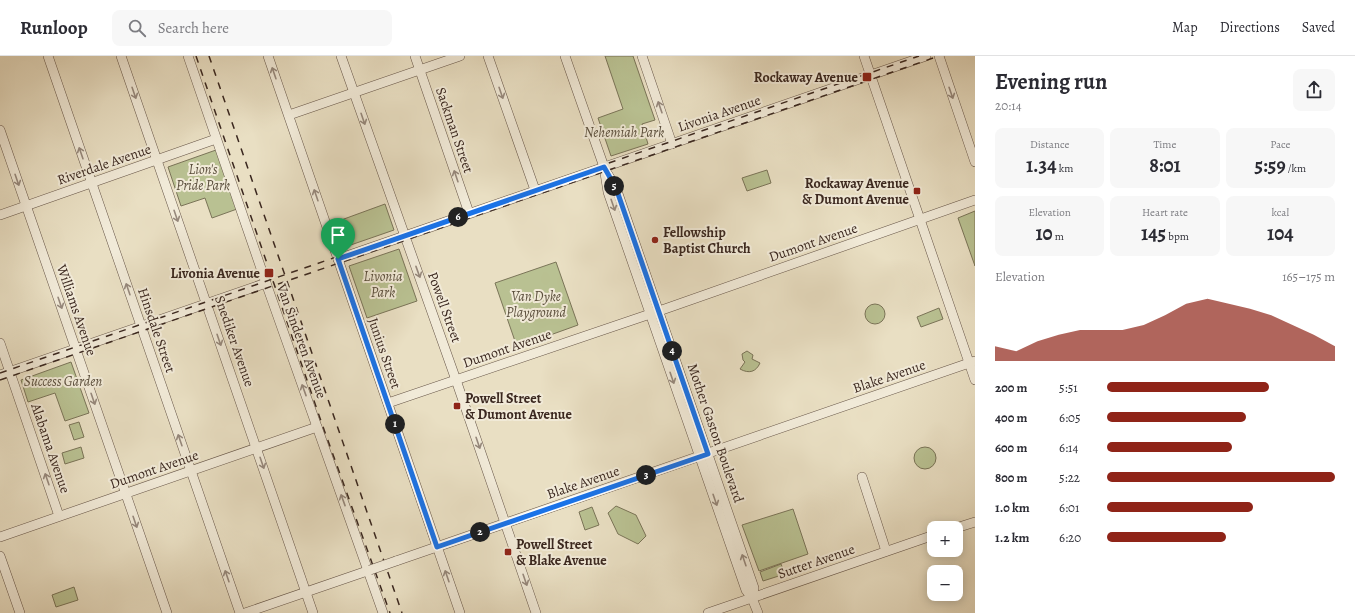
<!DOCTYPE html>
<meta charset="utf-8">
<style>
body{margin:0;font-family:Alegreya,serif;background:#f7f7f7;color:#2b2b33;height:100vh;display:flex;flex-direction:column;font-size:15px;white-space:nowrap}
*{box-sizing:border-box;margin:0}
p{font-size:13px;color:#7c7c81}
.icon{flex:none;width:22px;height:22px;fill:none;stroke:currentColor;stroke-width:2;stroke-linecap:round;stroke-linejoin:round}
.map{position:relative;flex:1;overflow:hidden}
.panel{display:flex;flex-direction:column;background:#fff;width:380px}
.panel>*{flex:none}
.controls{position:absolute;left:927px;top:465px;display:grid;gap:8px}
.controls a{display:grid;place-items:center;width:36px;height:36px;border-radius:8px;background:#fff;box-shadow:0 2px 10px #0003;font-size:20px}
.pin{position:absolute;display:grid;place-items:center;width:34px;height:34px;color:#fff;margin:-41px -17px;border-radius:50% 50% 50% 0;rotate:-45deg;box-shadow:0 0 4px #0007}
.pin .icon{rotate:45deg}
.km{position:absolute;width:20px;height:20px;margin:-10px;border-radius:50%;background:#222;color:#fff;font-size:11px;line-height:20px;text-align:center}
.round{display:grid;place-items:center;flex:none;width:42px;height:42px;border-radius:8px;background:#f7f7f7}
.overview{display:flex;align-items:center;justify-content:space-between;height:68px;padding:0 20px}
h1{font-size:22px;font-weight:700;line-height:30px}
.stats{display:grid;grid-template-columns:repeat(3,1fr);gap:6px;height:68px;padding:4px 20px}
.stats div{display:grid;align-content:center;border-radius:8px;background:#f7f7f7;text-align:center}
.stats b{font-size:20px;font-weight:700}
.stats small{font-size:11px;font-weight:400}
.stats p{font-size:11px}
.chart{height:112px;padding:8px 20px}
.chart p{display:flex;justify-content:space-between}
.chart svg{width:100%;height:72px;margin-top:4px;fill:#8f2418;opacity:.7}
ul{padding:0 20px;list-style:none;font-size:13px}
li{display:grid;grid-template-columns:64px 48px 1fr;align-items:center;height:30px}
li i{height:10px;border-radius:5px;background:#8f2418}
header{display:flex;align-items:center;gap:24px;box-sizing:border-box;height:56px;padding:0 20px;background:#fff;border-bottom:1px solid #e1e1e2}
header strong{font-size:19px}
nav{display:flex;gap:22px;margin-inline-start:auto;font-size:14px}
.search{width:280px;height:36px;background:#f7f7f7;display:flex;align-items:center;gap:10px;box-sizing:border-box;padding:0 14px;border-radius:8px;color:#7c7c81;font-size:15px}
main{display:flex;flex:1;min-height:0}
.map>svg:first-child{display:block}
.green{fill:#b9c192;stroke:#7a7458}
.lines{fill:none;stroke-linecap:round;stroke-linejoin:round}
.minor-casing{stroke:#665548;stroke-width:10}
.minor{stroke:#f1ead8;stroke-width:9}
.rail{stroke:#3a271f;stroke-width:1.5;stroke-dasharray:7 7;stroke-linecap:butt}
.minor-bridge-casing{stroke:#665548;stroke-width:10;stroke-linecap:butt}
.minor-bridge{stroke:#f1ead8;stroke-width:9}
.oneway{stroke:#96887c}
.route-casing{stroke:#fff;stroke-width:8}
.route{stroke:#1a73e8;stroke-width:5}
.poi-dot{fill:#8f2418;stroke:#f1ead8;stroke-width:1.5}
.labels{text-anchor:middle;stroke-width:4;stroke-linejoin:round;paint-order:stroke}
.poi-label{font-size:14px;font-weight:bold;fill:#3a271f;stroke:#f1ead8;text-anchor:end}
.street-label{font-size:14px;fill:#3a271f;stroke:#f1ead8}
.park-label{font-size:14px;font-style:italic;fill:#5a4e3c;stroke:#f1ead8}
</style>
<header>
<strong>Runloop</strong>
<div class="search"><svg class="icon" aria-label="search" viewBox="0 0 24 24"><circle cx="10" cy="10" r="6"/><path d="M15 15l6 6"/></svg>Search here</div>
<nav><a>Map</a><a>Directions</a><a>Saved</a></nav>
</header>
<main>
<div class="map">
<svg width="975" height="557" viewBox="0 0 975 557">
<rect width="100%" height="100%" fill="#e9dfc3"/>
<filter id="stains"><feTurbulence type="fractalNoise" baseFrequency=".005" numOctaves="4"/><feColorMatrix values="0 0 0 0 .2 0 0 0 0 .09 0 0 0 0 .02 0 0 0 .5 -.17"/></filter>
<radialGradient id="worn" r=".72"><stop offset=".6" stop-color="#630" stop-opacity="0"/><stop offset="1" stop-color="#630" stop-opacity=".3"/></radialGradient>
<!-- green -->
<g class="green">
<polygon points="605,0 633,0 655,64 642,68 648,88 611,100 598,62 623,53"/>
<polygon points="216,94 237,153 212,162 205,142 181,150 168,111"/>
<polygon points="767,114 771,127 747,135 742,122"/>
<polygon points="385,148 394,174 342,192 333,167"/>
<polygon points="975,155 975,210 958,162"/>
<polygon points="399,193 417,245 367,262 349,210"/>
<polygon points="556,206 578,269 517,291 495,227"/>
<circle cx="875" cy="258" r="10"/>
<polygon points="939,252 943,263 921,271 917,261"/>
<path d="M 747,295 L 753,299 L 752,303 L 760,307 C 756,316 749,318 740,313 L 745,306 L 743,304 L 742,298 Z"/>
<polygon points="71,306 89,357 65,365 55,337 28,346 21,324"/>
<polygon points="79,366 84,381 74,384 69,369"/>
<polygon points="81,391 84,402 65,408 62,397"/>
<circle cx="925" cy="402" r="11"/>
<polygon points="616,450 636,459 646,480 638,488 618,478 608,457"/>
<polygon points="592,451 599,469 585,474 579,456"/>
<polygon points="793,453 808,498 759,515 742,469"/>
<polygon points="781,508 785,518 763,525 760,516"/>
<polygon points="74,531 78,544 56,551 52,539"/>
</g>
<g class="lines">
<defs>
<g id="minor">
<polyline points="48,0 240,557"/>
<polyline points="121,0 313,557"/>
<polyline points="188,0 266,227 383,557"/>
<polyline points="268,0 460,557"/>
<polyline points="341,0 456,324 536,557"/>
<polyline points="415,0 469,157"/>
<polyline points="488,0 535,134"/>
<polyline points="565,0 604,111 608,136 746,534 752,542 758,557"/>
<polyline points="642,0 672,88"/>
<polyline points="864,0 975,324"/>
<polyline points="939,0 975,106"/>
<polyline points="289,59 460,0"/>
<polyline points="0,74 167,557"/>
<polyline points="607,117 616,132 754,532 752,542"/>
<polyline points="0,159 216,83"/>
<polyline points="338,203 926,0"/>
<polyline points="0,287 59,460"/>
<polyline points="0,319 266,227"/>
<polyline points="388,347 659,255 975,144"/>
<polyline points="862,421 886,495"/>
<polyline points="956,472 975,466"/>
<polyline points="0,481 317,371"/>
<polyline points="0,500 20,557"/>
<polyline points="396,505 975,305"/>
<polyline points="245,557 370,514"/>
<polyline points="708,557 934,479"/>
</g>
</defs>
<!-- minor casing -->
<use href="#minor" class="minor-casing"/>
<!-- minor -->
<use href="#minor" class="minor"/>
<!-- rail -->
<g class="rail">
<polyline points="196,0 322,368 390,557"/>
<polyline points="209,0 402,557"/>
<polyline points="0,317 919,0"/>
<polyline points="0,324 939,0"/>
</g>
<defs>
<polyline id="minor-bridge" points="370,514 396,505"/>
</defs>
<!-- minor-bridge casing -->
<use href="#minor-bridge" class="minor-bridge-casing"/>
<!-- minor-bridge -->
<use href="#minor-bridge" class="minor-bridge"/>
</g>
<!-- one-way arrows -->
<defs><path id="oneway-shaft" d="M-6 0H5M1.5-3L5.5 0L1.5 3" fill="none" stroke-width="1.6" stroke-linecap="round" stroke-linejoin="round"/></defs>
<g class="oneway">
<use href="#oneway-shaft" transform="translate(274 17) rotate(-109)"/>
<use href="#oneway-shaft" transform="translate(134 37) rotate(71)"/>
<use href="#oneway-shaft" transform="translate(501 37) rotate(71)"/>
<use href="#oneway-shaft" transform="translate(951 37) rotate(71)"/>
<use href="#oneway-shaft" transform="translate(660 51) rotate(-109)"/>
<use href="#oneway-shaft" transform="translate(363 63) rotate(71)"/>
<use href="#oneway-shaft" transform="translate(81 97) rotate(-109)"/>
<use href="#oneway-shaft" transform="translate(456 120) rotate(-109)"/>
<use href="#oneway-shaft" transform="translate(17 124) rotate(71)"/>
<use href="#oneway-shaft" transform="translate(316 139) rotate(-109)"/>
<use href="#oneway-shaft" transform="translate(613 149) rotate(71)"/>
<use href="#oneway-shaft" transform="translate(176 160) rotate(71)"/>
<use href="#oneway-shaft" transform="translate(418 216) rotate(70)"/>
<use href="#oneway-shaft" transform="translate(128 233) rotate(-109)"/>
<use href="#oneway-shaft" transform="translate(60 247) rotate(71)"/>
<use href="#oneway-shaft" transform="translate(219 284) rotate(71)"/>
<use href="#oneway-shaft" transform="translate(672 322) rotate(71)"/>
<use href="#oneway-shaft" transform="translate(304 334) rotate(-110)"/>
<use href="#oneway-shaft" transform="translate(93 343) rotate(71)"/>
<use href="#oneway-shaft" transform="translate(180 384) rotate(-109)"/>
<use href="#oneway-shaft" transform="translate(478 387) rotate(71)"/>
<use href="#oneway-shaft" transform="translate(262 407) rotate(71)"/>
<use href="#oneway-shaft" transform="translate(47 423) rotate(-109)"/>
<use href="#oneway-shaft" transform="translate(343 444) rotate(-110)"/>
<use href="#oneway-shaft" transform="translate(715 444) rotate(71)"/>
<use href="#oneway-shaft" transform="translate(135 466) rotate(71)"/>
<use href="#oneway-shaft" transform="translate(744 504) rotate(-109)"/>
<use href="#oneway-shaft" transform="translate(227 520) rotate(-109)"/>
<use href="#oneway-shaft" transform="translate(447 520) rotate(-109)"/>
<use href="#oneway-shaft" transform="translate(525 524) rotate(71)"/>
</g>
<g class="lines">
<defs>
<polygon id="route" points="604,111 616,132 708,398 437,491 338,203"/>
</defs>
<!-- route casing -->
<use href="#route" class="route-casing"/>
<!-- route -->
<use href="#route" class="route"/>
</g>
<!-- markers -->
<g class="poi-dot">
<rect x="862" y="16" width="10" height="10" rx="2"/>
<rect x="913" y="131" width="8" height="8" rx="2"/>
<circle cx="655" cy="184" r="4"/>
<rect x="264" y="212" width="10" height="10" rx="2"/>
<rect x="453" y="346" width="8" height="8" rx="2"/>
<rect x="504" y="492" width="8" height="8" rx="2"/>
</g>
<g class="labels">
<!-- poi labels -->
<g class="poi-label">
<text x="858" y="26">Rockaway Avenue</text>
<text x="909" y="132">Rockaway Avenue<tspan x="909" dy="16">&amp; Dumont Avenue</tspan></text>
<text x="663" y="181" text-anchor="start">Fellowship<tspan x="663" dy="16">Baptist Church</tspan></text>
<text x="260" y="222">Livonia Avenue</text>
<text x="465" y="347" text-anchor="start">Powell Street<tspan x="465" dy="16">&amp; Dumont Avenue</tspan></text>
<text x="516" y="493" text-anchor="start">Powell Street<tspan x="516" dy="16">&amp; Blake Avenue</tspan></text>
</g>
<!-- street labels -->
<g class="street-label">
<text transform="translate(719 57) rotate(-19)" y="5">Livonia Avenue</text>
<text transform="translate(455 74) rotate(71)" y="5">Sackman Street</text>
<text transform="translate(104 108) rotate(-19)" y="5">Riverdale Avenue</text>
<text transform="translate(813 186) rotate(-19)" y="5">Dumont Avenue</text>
<text transform="translate(445 251) rotate(70)" y="5">Powell Street</text>
<text transform="translate(77 254) rotate(71)" y="5">Williams Avenue</text>
<text transform="translate(157 274) rotate(71)" y="5">Hinsdale Street</text>
<text transform="translate(235 285) rotate(71)" y="5">Snediker Avenue</text>
<text transform="translate(302 285) rotate(70)" y="5">Van Sinderen Avenue</text>
<text transform="translate(507 292) rotate(-19)" y="5">Dumont Avenue</text>
<text transform="translate(385 297) rotate(71)" y="5">Junius Street</text>
<text transform="translate(889 320) rotate(-19)" y="5">Blake Avenue</text>
<text transform="translate(716 377) rotate(71)" y="5">Mother Gaston Boulevard</text>
<text transform="translate(51 392) rotate(71)" y="5">Alabama Avenue</text>
<text transform="translate(154 413) rotate(-19)" y="5">Dumont Avenue</text>
<text transform="translate(583 426) rotate(-19)" y="5">Blake Avenue</text>
<text transform="translate(816 505) rotate(-19)" y="5">Sutter Avenue</text>
</g>
<!-- park labels -->
<g class="park-label">
<text x="624" y="81">Nehemiah Park</text>
<text x="203" y="118">Lion's<tspan x="203" dy="16">Pride Park</tspan></text>
<text x="383" y="225">Livonia<tspan x="383" dy="16">Park</tspan></text>
<text x="536" y="245">Van Dyke<tspan x="536" dy="16">Playground</tspan></text>
<text x="63" y="330">Success Garden</text>
</g>
</g>
<rect width="100%" height="100%" filter="url(#stains)"/>
<rect width="100%" height="100%" fill="url(#worn)"/>
</svg>
<div class="controls">
<a>+</a>
<a>−</a>
</div>
<div class="pin" style="left:338px;top:203px;background:#1e9e55"><svg class="icon" aria-label="arrive" viewBox="0 0 24 24"><path d="M6 21V4h12l-3 4 3 4H6"/></svg></div>
<b class="km" style="left:395px;top:368px">1</b>
<b class="km" style="left:480px;top:476px">2</b>
<b class="km" style="left:646px;top:419px">3</b>
<b class="km" style="left:672px;top:295px">4</b>
<b class="km" style="left:614px;top:130px">5</b>
<b class="km" style="left:458px;top:161px">6</b>
</div>
<section class="panel">
<div class="overview"><div><h1>Evening run</h1><p>20:14</p></div><a class="round"><svg class="icon" aria-label="share" viewBox="0 0 24 24"><path d="M12 15V3M7 8l5-5 5 5M5 13v7h14v-7"/></svg></a></div>
<div class="stats">
<div><p>Distance</p><b>1.34<small> km</small></b></div>
<div><p>Time</p><b>8:01</b></div>
<div><p>Pace</p><b>5:59<small> /km</small></b></div>
</div>
<div class="stats">
<div><p>Elevation</p><b>10<small> m</small></b></div>
<div><p>Heart rate</p><b>145<small> bpm</small></b></div>
<div><p>kcal</p><b>104</b></div>
</div>
<div class="chart"><p><span>Elevation</span>165–175 m</p>
<svg viewBox="0 0 160 44" preserveAspectRatio="none"><path d="M0 44V35L10 38L20 32L30 28L40 25L50 25L60 25L70 22L80 16L90 9L100 6L110 9L120 12L130 16L140 22L150 28L160 35V44z"/></svg>
</div>
<ul>
<li><b>200 m</b>5:51<i style="width:71%"></i></li>
<li><b>400 m</b>6:05<i style="width:61%"></i></li>
<li><b>600 m</b>6:14<i style="width:55%"></i></li>
<li><b>800 m</b>5:22<i style="width:100%"></i></li>
<li><b>1.0 km</b>6:01<i style="width:64%"></i></li>
<li><b>1.2 km</b>6:20<i style="width:52%"></i></li>
</ul>
</section>
</main>
